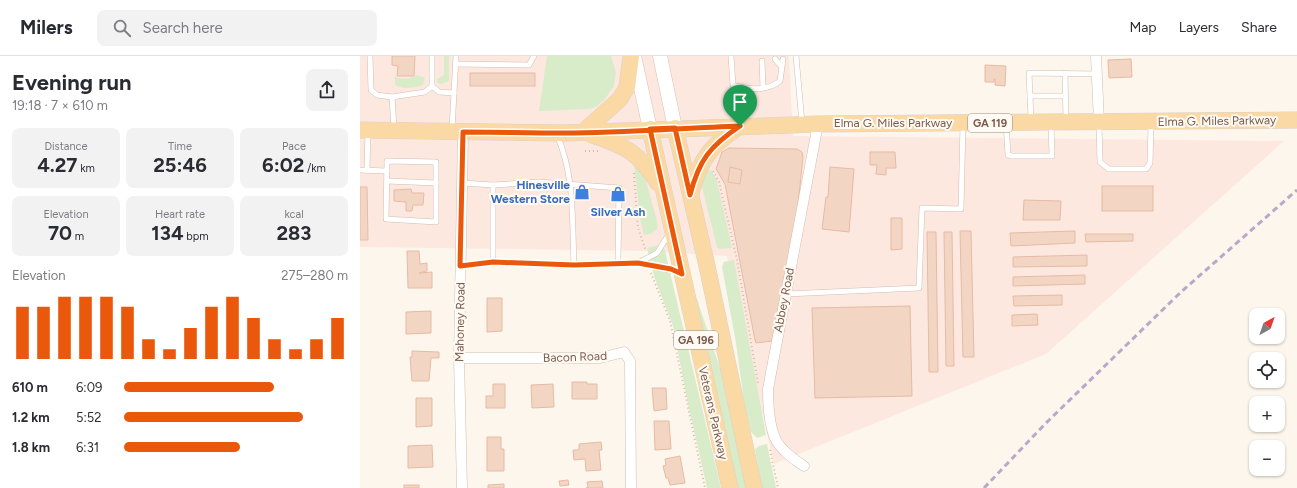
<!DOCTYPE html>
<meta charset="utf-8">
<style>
body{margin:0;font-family:Figtree,sans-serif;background:#f2f2f3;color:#2b2b33;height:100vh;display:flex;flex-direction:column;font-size:15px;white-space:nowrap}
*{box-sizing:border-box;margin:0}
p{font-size:13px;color:#7c7c81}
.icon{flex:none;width:22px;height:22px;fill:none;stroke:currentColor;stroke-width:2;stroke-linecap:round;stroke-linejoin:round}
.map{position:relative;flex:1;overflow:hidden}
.drawer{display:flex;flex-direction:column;background:#fff;width:360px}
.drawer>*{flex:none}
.needle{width:26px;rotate:40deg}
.controls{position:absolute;left:889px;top:252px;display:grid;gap:8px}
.controls a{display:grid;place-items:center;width:36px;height:36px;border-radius:8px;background:#fff;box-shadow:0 1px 3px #0004;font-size:20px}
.pin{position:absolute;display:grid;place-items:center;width:34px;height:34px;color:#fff;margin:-41px -17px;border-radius:50% 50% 50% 0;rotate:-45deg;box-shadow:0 0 4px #0007}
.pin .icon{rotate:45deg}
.round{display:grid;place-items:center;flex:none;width:42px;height:42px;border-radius:8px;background:#f2f2f3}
.overview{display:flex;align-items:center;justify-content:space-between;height:68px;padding:0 12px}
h1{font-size:22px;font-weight:700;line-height:30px}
.stats{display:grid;grid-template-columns:repeat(3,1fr);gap:6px;height:68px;padding:4px 12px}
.stats div{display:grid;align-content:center;border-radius:8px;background:#f2f2f3;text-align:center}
.stats b{font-size:20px;font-weight:700}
.stats small{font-size:11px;font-weight:400}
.stats p{font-size:11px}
.chart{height:112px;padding:8px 12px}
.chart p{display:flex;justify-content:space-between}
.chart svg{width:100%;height:72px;margin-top:4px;stroke:#ea580c;stroke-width:6}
ul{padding:0 12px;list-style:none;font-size:13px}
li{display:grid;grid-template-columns:64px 48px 1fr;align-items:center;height:30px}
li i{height:10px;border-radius:5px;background:#ea580c}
header{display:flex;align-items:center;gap:24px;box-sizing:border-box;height:56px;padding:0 20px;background:#fff;border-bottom:1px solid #e1e1e2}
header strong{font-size:19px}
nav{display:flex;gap:22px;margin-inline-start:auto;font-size:14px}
.search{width:280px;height:36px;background:#f2f2f3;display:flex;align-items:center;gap:10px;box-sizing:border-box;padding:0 14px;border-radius:8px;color:#7c7c81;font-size:15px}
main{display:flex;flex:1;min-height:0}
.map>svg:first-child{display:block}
.commercial{fill:#fde8e0}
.green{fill:#d8ecc9}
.building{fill:#f3d5c3;stroke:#e6bba3}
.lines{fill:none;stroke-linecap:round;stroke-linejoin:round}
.service-casing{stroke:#d1beb0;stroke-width:6}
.minor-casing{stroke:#d1beb0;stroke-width:11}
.secondary-casing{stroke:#d6c0b0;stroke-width:15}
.primary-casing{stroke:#dad1cd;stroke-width:17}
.path{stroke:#d9b8a5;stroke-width:2;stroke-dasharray:1 3;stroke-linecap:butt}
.service{stroke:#fff;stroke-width:5}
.minor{stroke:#fff;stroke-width:10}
.secondary{stroke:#fff;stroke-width:14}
.primary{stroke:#fbd9a5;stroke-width:16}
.rail{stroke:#b9a8c9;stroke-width:3;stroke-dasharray:6 4;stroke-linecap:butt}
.route-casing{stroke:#fff;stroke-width:8}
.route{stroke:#ea580c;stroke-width:5}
.labels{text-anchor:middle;stroke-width:4;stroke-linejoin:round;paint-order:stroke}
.shield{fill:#fffaf3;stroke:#a28b7f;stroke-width:1}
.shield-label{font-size:11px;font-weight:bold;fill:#7a5c4d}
.street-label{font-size:12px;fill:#7a5c4d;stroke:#fffaf3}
.shop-label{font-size:12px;font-weight:bold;fill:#366cbe;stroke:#fffaf3;text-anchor:end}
</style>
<header>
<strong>Milers</strong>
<div class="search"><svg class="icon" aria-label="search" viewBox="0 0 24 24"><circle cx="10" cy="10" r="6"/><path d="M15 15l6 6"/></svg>Search here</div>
<nav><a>Map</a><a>Layers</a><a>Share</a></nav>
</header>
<main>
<section class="drawer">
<div class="overview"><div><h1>Evening run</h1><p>19:18 · 7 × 610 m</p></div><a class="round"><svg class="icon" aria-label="share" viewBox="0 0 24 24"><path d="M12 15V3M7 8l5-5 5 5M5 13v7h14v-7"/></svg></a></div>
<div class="stats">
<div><p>Distance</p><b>4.27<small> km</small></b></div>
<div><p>Time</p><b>25:46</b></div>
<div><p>Pace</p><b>6:02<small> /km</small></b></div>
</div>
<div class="stats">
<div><p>Elevation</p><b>70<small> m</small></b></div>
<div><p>Heart rate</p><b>134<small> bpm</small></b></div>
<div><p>kcal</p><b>283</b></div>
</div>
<div class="chart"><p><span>Elevation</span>275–280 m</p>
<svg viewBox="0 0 160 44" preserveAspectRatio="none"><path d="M5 44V12M15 44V12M25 44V6M35 44V6M45 44V6M55 44V12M65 44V32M75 44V38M85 44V25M95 44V12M105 44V6M115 44V19M125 44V32M135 44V38M145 44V32M155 44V19"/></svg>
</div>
<ul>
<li><b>610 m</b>6:09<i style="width:67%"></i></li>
<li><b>1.2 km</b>5:52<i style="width:80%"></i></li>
<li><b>1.8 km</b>6:31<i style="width:52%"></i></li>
</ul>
</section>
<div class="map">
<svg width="937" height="432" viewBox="0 0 937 432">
<rect width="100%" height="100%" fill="#fdf6ec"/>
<!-- commercial -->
<polygon class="commercial" points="0,0 429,0 433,80 924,85 686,298 414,408 367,200 286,195 0,191"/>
<!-- green -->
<g class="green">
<polygon points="84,0 89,0 89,25 81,28 78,27 77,23 84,19"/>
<polygon points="187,0 251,0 256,16 254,30 244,44 237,50 230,53 179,55"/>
<path d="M 57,19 L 65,22 L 63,29 C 54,32 44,34 35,29 L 35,21 C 43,23 49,24 57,19 Z"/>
<polygon points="274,106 283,113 298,169 297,173 291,178 284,179 280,162"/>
<polygon points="343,113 351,114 357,125 372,192 359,193 357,191 341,127"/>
<polygon points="299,189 303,191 305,195 361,432 347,432 328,348 313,270 295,223 287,192"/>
<polygon points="374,204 406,379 397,382 391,376 384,346 376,287 362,211 364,206"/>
<polygon points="337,243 363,321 387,432 376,432 333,244"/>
<polygon points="407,388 416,432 402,432 395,393 399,390"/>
</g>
<!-- building -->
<g class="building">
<polygon points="32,0 55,0 54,20 37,20 38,10 32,9"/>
<polygon points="771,3 772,21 749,22 748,4"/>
<polygon points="625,9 646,10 645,30 635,29 635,23 634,23 634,26 625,26"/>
<rect x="110" y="17" width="65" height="13"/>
<polygon points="369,92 437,93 442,96 443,101 437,158 412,285 396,287 395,284 365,128 356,113 362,96"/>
<polygon points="510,96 535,96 536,112 526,112 526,119 516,118 517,109 510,109"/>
<polygon points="370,111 382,114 380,128 368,126"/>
<polygon points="470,111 494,113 489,176 462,173 466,141 468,141"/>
<rect x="742" y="130" width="51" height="25"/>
<polygon points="0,131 7,131 8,184 0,184"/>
<polygon points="51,133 52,137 64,137 63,149 53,149 52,155 46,155 46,146 34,145 34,134"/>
<polygon points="664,144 701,145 700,164 663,164"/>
<polygon points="531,162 542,162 542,193 531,194"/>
<polygon points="600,175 611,175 614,301 603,301"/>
<polygon points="715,175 715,187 651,190 650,177"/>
<polygon points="567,176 576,176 578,316 569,316"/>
<polygon points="584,176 592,176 594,310 586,310"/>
<polygon points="725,178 773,178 773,185 726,186"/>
<polygon points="47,195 59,195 60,208 67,207 67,215 59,217 72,216 72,232 48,232"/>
<polygon points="727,199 727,210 653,211 653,201"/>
<polygon points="725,219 725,228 653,230 653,221"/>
<polygon points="702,239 702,249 654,250 653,240"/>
<polygon points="127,242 142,242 142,275 127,276"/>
<polygon points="550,250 552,340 455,342 452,252"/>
<polygon points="71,255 71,277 46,278 46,256"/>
<polygon points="677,258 678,269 652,270 652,259"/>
<polygon points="52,295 79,296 79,302 71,302 69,325 52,325 50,301 52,301"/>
<polygon points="212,326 227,326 227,328 237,328 237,343 212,343"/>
<polygon points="133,328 145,328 145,352 126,352 126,340 133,340"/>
<polygon points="193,328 194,351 172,352 171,329"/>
<polygon points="292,332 306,332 307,353 294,355"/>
<polygon points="56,342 72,342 72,370 56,371"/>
<polygon points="294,365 309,365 311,393 295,394"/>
<polygon points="127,381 141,381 141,393 144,393 144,415 127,415"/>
<polygon points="241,386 242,394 239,394 241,414 226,415 225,403 214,404 213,394 219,394 219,388"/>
<polygon points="72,389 73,411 48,412 48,390"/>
<polygon points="320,400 325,427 310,429 308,422 306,422 303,410 306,409 305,403"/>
<polygon points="208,424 209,429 200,430 199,425"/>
<polygon points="242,425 243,432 226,432 228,432 227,426"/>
<polygon points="144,428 144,432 128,432 128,429"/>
<rect x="44" y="429" width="15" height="3"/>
</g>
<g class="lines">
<defs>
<g id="service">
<polyline points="10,0 11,34 17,39 32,41 65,36 72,30 72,0"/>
<path d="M 371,0 L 373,29 C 388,34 408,35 420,25 L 423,3"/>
<polyline points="436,0 442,67"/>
<polyline points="415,3 421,10"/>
<polyline points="402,5 403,32"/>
<polyline points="96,8 169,9 174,0"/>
<polyline points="705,17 706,65"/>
<polyline points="72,30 79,36 94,37"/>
<polyline points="670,40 705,40"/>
<polyline points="32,41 34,72"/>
<polyline points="671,63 669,17 737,18"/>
<polyline points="646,67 648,99 652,100 692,100 691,67"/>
<polyline points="739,67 740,106 749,113 786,113 790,107 791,67"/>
<polyline points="92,73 96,0"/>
<polygon points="27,105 76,106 76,166 26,163"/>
<polyline points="0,114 27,115"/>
<polyline points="7,114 8,75"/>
<polyline points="27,125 76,127"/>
<path d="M 102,127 L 133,129 L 133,206 L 214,209 C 212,165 215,120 197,79"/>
<polyline points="133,129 179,126 259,132 258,207"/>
<polyline points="309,178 297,197 278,207 319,216"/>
<polyline points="214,209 278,207"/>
<polyline points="101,210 133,206"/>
<polyline points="426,238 559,232 562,152 601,153 603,68"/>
</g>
<g id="minor">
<polyline points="736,0 739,66"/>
<polyline points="99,302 240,302 264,296 270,305 271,432"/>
<path d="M 444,410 C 434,404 419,392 415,382 C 409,368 408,348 408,333 L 458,68"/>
<polyline points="102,432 99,302 103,76"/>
</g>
<g id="secondary">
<polyline points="274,0 290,73"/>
<polyline points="300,0 315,72"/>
</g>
<g id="primary">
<polyline points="315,72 347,210 394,432"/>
<polyline points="290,73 370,432"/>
<polyline points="0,74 204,77 458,68 937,64"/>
<polyline points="223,76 260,43 267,31 271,0"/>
<path d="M 232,79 C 266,90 279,97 298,127"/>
<path d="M 331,137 C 340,103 351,89 380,70"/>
</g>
</defs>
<!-- service casing -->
<use href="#service" class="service-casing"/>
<!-- minor casing -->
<use href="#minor" class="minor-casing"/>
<!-- secondary casing -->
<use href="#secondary" class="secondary-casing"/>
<!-- primary casing -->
<use href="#primary" class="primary-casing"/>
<!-- path -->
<g class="path">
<polyline points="225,95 238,95"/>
<polyline points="353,115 359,126 377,204 398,327"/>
<polyline points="274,117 278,172 286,195"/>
<polyline points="291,217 310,265 345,432"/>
<polyline points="410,394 418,432"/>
</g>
<!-- service -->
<use href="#service" class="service"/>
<!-- minor -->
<use href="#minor" class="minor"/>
<!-- secondary -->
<use href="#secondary" class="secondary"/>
<!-- primary -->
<use href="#primary" class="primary"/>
<!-- rail -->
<polyline class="rail" points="624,432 685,368 821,236 937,134"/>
</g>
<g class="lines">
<defs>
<path id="route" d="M 380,70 C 322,72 262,77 204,77 C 170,77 136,76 103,76 L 100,210 L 133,206 L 214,209 L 278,207 L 311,213 L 322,218 L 290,73 L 315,72 L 330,139 C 339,104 350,90 380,70"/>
</defs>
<!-- route casing -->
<use href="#route" class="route-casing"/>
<!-- route -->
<use href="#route" class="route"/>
</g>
<!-- icons -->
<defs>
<symbol id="shop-bare" viewBox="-9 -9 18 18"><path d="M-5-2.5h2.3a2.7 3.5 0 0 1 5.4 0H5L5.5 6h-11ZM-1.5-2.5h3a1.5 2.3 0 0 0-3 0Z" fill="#3f7fe0" stroke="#fffaf3" stroke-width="2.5" paint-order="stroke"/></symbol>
</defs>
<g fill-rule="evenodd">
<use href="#shop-bare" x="211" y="125" width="22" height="22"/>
<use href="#shop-bare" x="247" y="127" width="22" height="22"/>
</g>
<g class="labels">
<!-- shield labels -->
<g class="shield">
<rect x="608" y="58" width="44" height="18" rx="3"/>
<rect x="314" y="275" width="44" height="18" rx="3"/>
</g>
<g class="shield-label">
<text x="630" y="71">GA 119</text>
<text x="336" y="288">GA 196</text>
</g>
<!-- street labels -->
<g class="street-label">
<text transform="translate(857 65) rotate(-1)" y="4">Elma G. Miles Parkway</text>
<text x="533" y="71">Elma G. Miles Parkway</text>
<text transform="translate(424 244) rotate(-79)" y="4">Abbey Road</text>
<text transform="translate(100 266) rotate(-89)" y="4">Mahoney Road</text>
<text transform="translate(215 301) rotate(-2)" y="4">Bacon Road</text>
<text transform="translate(353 357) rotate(77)" y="4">Veterans Parkway</text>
</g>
<!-- shop labels -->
<g class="shop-label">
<text x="210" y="133">Hinesville<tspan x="210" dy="14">Western Store</tspan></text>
<text x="258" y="160" text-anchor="middle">Silver Ash</text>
</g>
</g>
</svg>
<div class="controls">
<a><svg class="needle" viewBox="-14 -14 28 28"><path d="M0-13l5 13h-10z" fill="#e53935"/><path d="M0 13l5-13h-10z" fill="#7c7c81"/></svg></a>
<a><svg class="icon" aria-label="locate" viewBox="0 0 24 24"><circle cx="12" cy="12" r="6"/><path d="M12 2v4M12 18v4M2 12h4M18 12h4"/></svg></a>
<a>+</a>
<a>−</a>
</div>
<div class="pin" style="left:380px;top:70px;background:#1e9e55"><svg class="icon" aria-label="arrive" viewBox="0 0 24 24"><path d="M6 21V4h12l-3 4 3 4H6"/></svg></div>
</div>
</main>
